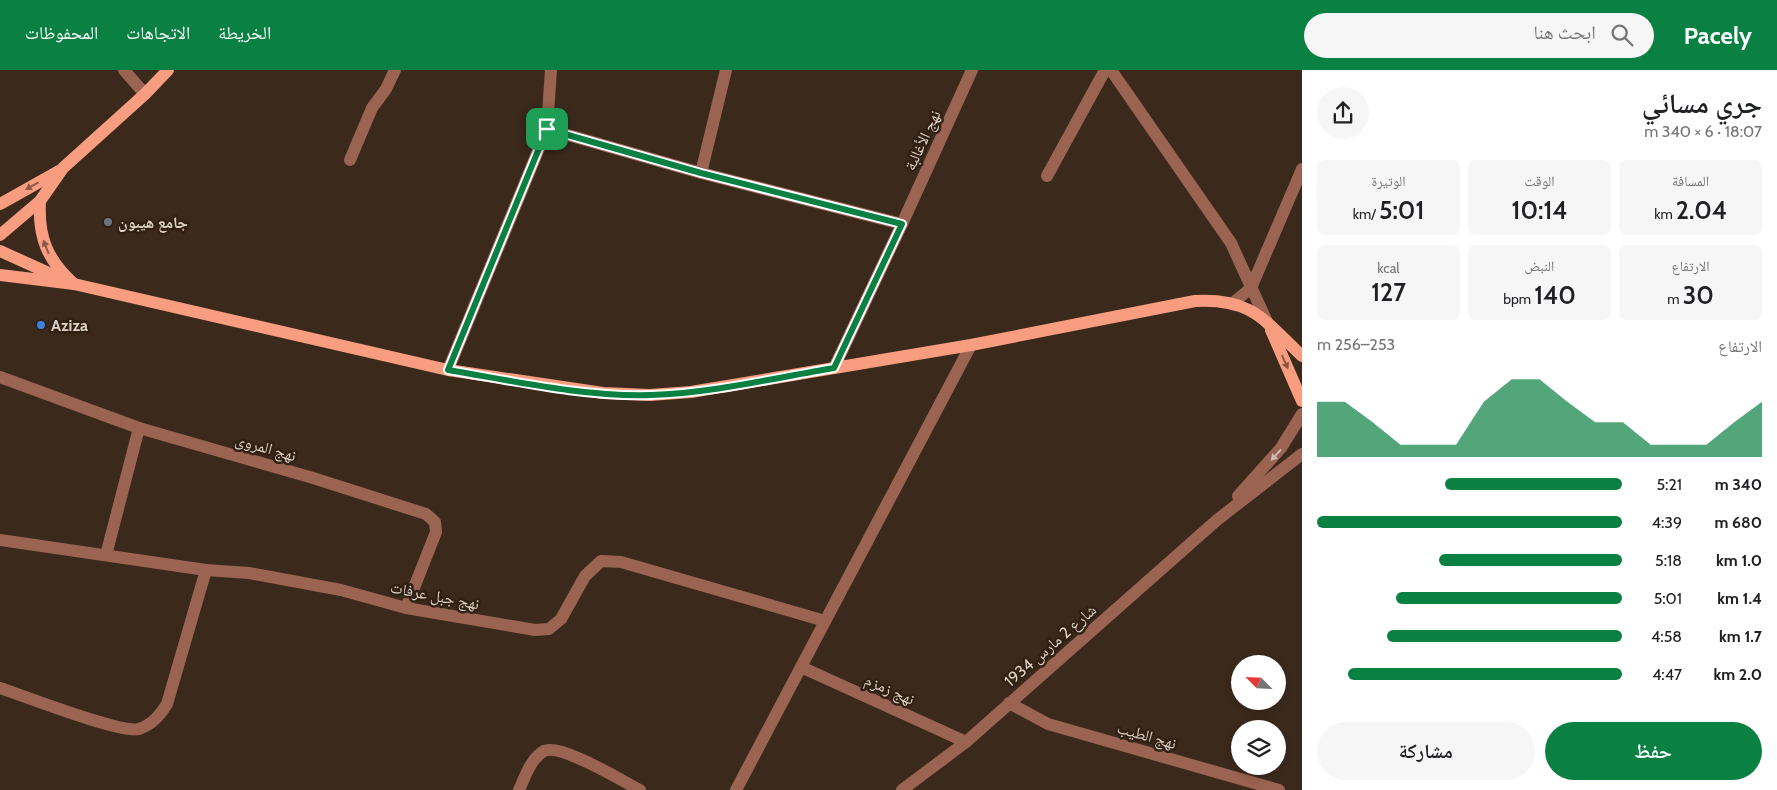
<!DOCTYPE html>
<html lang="ar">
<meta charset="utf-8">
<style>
body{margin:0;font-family:Cabin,"Noto Naskh Arabic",sans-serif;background:#f6f6f6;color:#202124;direction:rtl;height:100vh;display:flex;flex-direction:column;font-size:19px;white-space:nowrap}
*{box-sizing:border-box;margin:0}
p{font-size:16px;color:#757577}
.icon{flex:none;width:28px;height:28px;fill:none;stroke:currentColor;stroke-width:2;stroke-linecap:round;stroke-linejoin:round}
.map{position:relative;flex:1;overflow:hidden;direction:ltr}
.panel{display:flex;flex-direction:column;background:#fff;width:475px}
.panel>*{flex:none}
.needle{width:32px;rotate:294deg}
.buttons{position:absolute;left:1231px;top:585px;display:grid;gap:10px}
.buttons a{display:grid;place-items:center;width:55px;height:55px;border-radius:50%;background:#fff;box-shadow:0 2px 8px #0003;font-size:25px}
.pin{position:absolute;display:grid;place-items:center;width:42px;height:42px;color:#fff;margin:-21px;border-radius:10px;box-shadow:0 2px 8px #0006}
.round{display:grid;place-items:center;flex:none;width:52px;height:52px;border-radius:26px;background:#f6f6f6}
.summary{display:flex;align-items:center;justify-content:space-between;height:85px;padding:0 15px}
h1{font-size:28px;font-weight:600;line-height:38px}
.stats{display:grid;grid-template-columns:repeat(3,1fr);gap:8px;height:85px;padding:5px 15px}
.stats div{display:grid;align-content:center;border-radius:8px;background:#f6f6f6;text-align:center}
.stats b{font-size:25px;font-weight:600}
.stats small{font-size:14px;font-weight:400}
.stats p{font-size:14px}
.chart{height:140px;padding:10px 15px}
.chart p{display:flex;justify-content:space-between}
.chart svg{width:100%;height:90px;margin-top:5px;fill:#0b8043;opacity:.7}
.primary-button{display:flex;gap:10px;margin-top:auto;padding:10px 15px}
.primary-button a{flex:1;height:58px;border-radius:30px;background:#0b8043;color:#fff;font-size:20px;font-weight:600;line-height:58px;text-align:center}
.primary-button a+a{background:#f6f6f6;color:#202124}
ul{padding:0 15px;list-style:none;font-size:16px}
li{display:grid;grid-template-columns:80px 60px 1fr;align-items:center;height:38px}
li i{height:12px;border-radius:6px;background:#0b8043}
header{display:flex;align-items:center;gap:30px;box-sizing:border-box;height:70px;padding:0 25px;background:#0b8043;color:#fff}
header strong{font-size:24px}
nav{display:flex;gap:28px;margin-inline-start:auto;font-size:18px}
.search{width:350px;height:45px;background:#f6f6f6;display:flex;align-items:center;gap:12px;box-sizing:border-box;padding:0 18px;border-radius:28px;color:#757577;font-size:19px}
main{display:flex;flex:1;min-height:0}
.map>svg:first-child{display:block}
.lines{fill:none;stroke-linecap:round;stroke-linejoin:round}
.minor{stroke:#9b6351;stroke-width:12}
.major{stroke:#f99d80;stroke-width:12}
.oneway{fill:#8b5944}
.oneway2{fill:#cfbbb0}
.route-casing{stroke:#fff;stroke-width:10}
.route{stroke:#0b8043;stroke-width:6}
.worship-dot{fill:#6b7280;stroke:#312113;stroke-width:2}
.shop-dot{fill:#3f7fe0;stroke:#312113;stroke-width:2}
.labels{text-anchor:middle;stroke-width:5;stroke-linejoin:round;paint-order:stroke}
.street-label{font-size:16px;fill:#dcd1c8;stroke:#312113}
.poi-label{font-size:16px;font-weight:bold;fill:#dcd1c8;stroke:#312113;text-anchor:start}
</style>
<header>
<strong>Pacely</strong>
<div class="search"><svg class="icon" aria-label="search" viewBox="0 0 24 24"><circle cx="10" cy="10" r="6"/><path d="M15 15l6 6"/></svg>ابحث هنا</div>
<nav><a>الخريطة</a><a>الاتجاهات</a><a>المحفوظات</a></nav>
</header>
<main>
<section class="panel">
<div class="summary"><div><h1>جري مسائي</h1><p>18:07 · 6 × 340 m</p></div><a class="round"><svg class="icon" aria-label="share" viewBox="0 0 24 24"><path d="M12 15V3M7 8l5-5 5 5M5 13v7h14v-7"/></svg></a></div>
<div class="stats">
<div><p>المسافة</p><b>2.04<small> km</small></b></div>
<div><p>الوقت</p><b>10:14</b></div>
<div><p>الوتيرة</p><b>5:01<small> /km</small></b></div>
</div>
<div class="stats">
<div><p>الارتفاع</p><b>30<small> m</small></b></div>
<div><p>النبض</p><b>140<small> bpm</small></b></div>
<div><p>kcal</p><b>127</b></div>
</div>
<div class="chart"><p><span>الارتفاع</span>253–256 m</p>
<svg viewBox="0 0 160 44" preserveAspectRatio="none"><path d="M0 44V17L10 17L20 27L30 38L40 38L50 38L60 17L70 6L80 6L90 17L100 27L110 27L120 38L130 38L140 38L150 27L160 17V44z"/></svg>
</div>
<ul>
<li><b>340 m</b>5:21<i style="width:58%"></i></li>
<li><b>680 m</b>4:39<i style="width:100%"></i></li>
<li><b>1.0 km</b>5:18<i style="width:60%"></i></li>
<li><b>1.4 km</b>5:01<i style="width:74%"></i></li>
<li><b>1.7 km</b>4:58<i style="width:77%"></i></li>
<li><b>2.0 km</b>4:47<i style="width:90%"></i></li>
</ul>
<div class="primary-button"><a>حفظ</a><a>مشاركة</a></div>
</section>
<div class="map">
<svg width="1302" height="720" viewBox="0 0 1302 720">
<rect width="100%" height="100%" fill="#3b2a1c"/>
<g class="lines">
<!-- minor -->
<g class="minor">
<polyline points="124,0 145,24"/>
<polyline points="1111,0 1231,173 1268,254"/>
<polyline points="547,59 701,103 902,154 834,298"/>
<polyline points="350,90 372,38 386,19 395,0"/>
<polyline points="701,103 726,0"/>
<polyline points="1047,106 1105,0"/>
<polyline points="902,154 972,0"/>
<polyline points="1233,233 1251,218 1302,99"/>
<polyline points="448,300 547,59 551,0"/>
<polyline points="0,307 139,358 313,408 426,444 435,452 436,462 406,538"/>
<polyline points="1238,426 1281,378 1302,344"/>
<polyline points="0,470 206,500 249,503 341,520 406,538 535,560 549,559 561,549 585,506 601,491 621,492 825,551"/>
<polyline points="106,485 139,358"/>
<polyline points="801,597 966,672"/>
<path d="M 0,618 C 24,626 121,664 139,659 C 153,654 160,645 167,634 L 206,500"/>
<polyline points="1009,633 1048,654 1279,720"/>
<path d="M 519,720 C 525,707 531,688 544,681 C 561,673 622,711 640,720"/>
<polyline points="736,720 971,275"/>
<polyline points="902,720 966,672 1217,450 1302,384"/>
</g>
<!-- major -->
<g class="major">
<path d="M 40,131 C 38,167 47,190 74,214"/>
<polyline points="0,134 59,101"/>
<polyline points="0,165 40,131 63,98 145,24 168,0"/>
<polyline points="0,181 62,209"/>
<path d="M 0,205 L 74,214 L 448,300 L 603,323 L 650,325 L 691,322 L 971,275 L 1195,231 C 1252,228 1264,250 1302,286"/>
<polyline points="1271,260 1302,331"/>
</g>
</g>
<!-- one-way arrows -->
<defs><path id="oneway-solid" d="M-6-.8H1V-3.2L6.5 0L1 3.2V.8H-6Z" transform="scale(1.25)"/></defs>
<g class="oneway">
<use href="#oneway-solid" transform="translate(32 116) rotate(151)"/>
<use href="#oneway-solid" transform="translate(46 177) rotate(-112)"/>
<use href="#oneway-solid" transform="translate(1285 292) rotate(66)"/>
</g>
<use class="oneway2" href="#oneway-solid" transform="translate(1276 385) rotate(132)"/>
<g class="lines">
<defs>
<path id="route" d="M 547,59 L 701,103 L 902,154 L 834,298 C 774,308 712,323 651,325 C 584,327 514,311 448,300 Z"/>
</defs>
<!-- route casing -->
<use href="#route" class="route-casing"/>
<!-- route -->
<use href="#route" class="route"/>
</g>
<!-- markers -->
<circle class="worship-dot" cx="108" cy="152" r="5"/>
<circle class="shop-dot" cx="41" cy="255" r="5"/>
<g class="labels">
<!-- street labels -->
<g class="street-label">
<text transform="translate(922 70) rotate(-65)" y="6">نهج الأغالبة</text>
<text transform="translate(266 377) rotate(16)" y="6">نهج المروى</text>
<text transform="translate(435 525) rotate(11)" y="6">نهج جبل عرفات</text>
<text transform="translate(1050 575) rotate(-41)" y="6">شارع 2 مارس 1934</text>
<text transform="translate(890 619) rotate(24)" y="6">نهج زمزم</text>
<text transform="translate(1147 665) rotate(16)" y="6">نهج الطيب</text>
</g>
<!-- poi labels -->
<g class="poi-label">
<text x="118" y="158">جامع هيبون</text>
<text x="51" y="261">Aziza</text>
</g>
</g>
</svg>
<div class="buttons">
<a><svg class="needle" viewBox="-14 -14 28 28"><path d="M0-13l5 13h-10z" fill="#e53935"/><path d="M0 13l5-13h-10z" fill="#757577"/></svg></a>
<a><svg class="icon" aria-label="layers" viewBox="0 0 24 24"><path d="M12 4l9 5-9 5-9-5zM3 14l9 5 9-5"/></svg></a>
</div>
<div class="pin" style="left:547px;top:59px;background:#1e9e55"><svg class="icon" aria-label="arrive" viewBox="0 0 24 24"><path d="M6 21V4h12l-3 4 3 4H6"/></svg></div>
</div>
</main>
